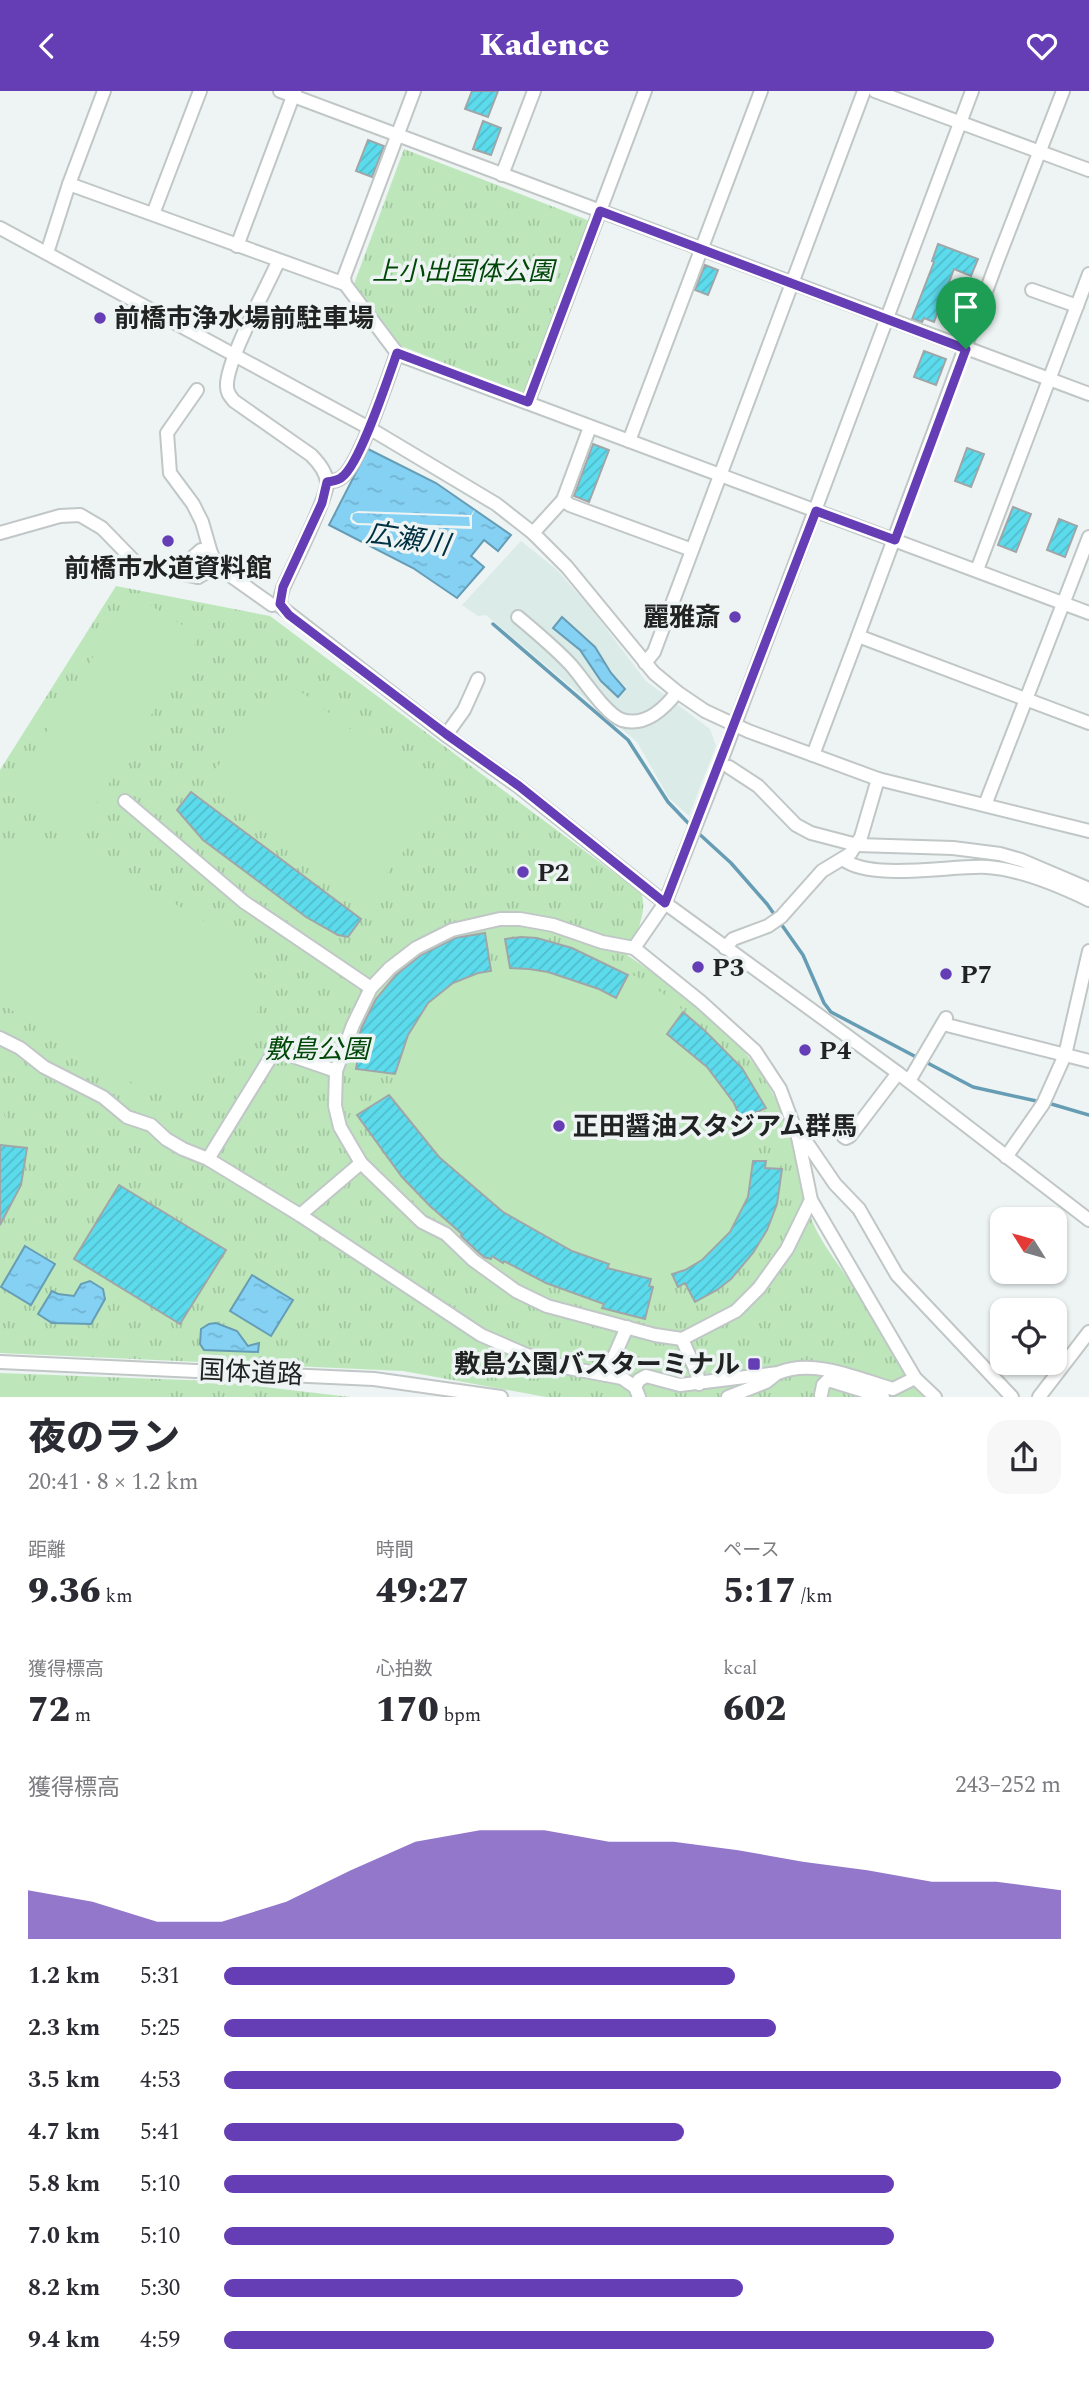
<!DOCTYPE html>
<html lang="ja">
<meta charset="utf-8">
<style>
body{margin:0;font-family:Spectral,"Noto Sans JP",serif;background:#f7f7f7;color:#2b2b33;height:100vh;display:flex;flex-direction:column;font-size:26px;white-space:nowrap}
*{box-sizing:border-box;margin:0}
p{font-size:23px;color:#7c7c81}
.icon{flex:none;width:38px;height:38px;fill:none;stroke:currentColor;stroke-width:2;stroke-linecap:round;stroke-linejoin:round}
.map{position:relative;height:1306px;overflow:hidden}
.drawer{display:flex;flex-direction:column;background:#fff;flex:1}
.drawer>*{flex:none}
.needle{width:46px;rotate:307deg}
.controls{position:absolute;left:990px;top:1116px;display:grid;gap:14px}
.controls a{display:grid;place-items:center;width:77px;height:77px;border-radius:14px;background:#fff;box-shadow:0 2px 5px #0004;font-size:35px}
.pin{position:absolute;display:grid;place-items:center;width:60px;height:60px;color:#fff;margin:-72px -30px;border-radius:50% 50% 50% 0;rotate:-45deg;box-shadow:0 0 7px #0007}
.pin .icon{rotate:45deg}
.round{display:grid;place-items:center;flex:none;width:74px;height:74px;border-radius:21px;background:#f7f7f7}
.overview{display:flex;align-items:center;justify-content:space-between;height:119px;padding:0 28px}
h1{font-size:38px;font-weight:800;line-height:52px}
.metrics{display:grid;grid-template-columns:repeat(3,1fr);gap:10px;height:119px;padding:7px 28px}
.metrics div{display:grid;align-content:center}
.metrics b{font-size:35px;font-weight:800}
.metrics small{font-size:19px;font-weight:400}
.metrics p{font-size:19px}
.chart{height:196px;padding:14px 28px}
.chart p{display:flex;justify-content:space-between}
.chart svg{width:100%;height:126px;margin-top:7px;fill:#653eb6;opacity:.7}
ul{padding:0 28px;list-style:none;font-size:23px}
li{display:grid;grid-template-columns:112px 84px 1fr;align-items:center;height:52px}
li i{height:18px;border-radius:9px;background:#653eb6}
header{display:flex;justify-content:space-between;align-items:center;height:91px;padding:0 28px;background:#653eb6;color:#fff;font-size:32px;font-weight:800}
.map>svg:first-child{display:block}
.built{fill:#daebe8}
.grass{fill:url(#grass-tufts)}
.pitch{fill:#bde7bb}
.water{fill:url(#water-ripples);stroke:#669db5;stroke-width:2}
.pier{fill:#edf4f3;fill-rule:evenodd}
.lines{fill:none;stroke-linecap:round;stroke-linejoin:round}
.stream{stroke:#669db5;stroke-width:3.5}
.building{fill:url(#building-hatch);stroke:#a0a6a7;stroke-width:2}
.minor-casing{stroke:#c0c7c6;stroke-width:16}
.minor{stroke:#fff;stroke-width:12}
.route-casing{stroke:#fff;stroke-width:14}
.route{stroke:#653eb6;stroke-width:9}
.poi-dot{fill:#653eb6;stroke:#edf4f3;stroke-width:2.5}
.labels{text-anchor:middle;stroke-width:7;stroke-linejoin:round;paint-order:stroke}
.park-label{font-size:26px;font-style:italic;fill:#004807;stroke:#edf4f3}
.poi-label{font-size:26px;font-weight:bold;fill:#202322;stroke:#edf4f3;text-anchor:start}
.street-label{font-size:26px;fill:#202322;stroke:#edf4f3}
.water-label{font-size:28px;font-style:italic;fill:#003143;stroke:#edf4f3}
</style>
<header><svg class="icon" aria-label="back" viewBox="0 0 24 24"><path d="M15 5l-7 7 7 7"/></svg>Kadence<svg class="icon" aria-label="heart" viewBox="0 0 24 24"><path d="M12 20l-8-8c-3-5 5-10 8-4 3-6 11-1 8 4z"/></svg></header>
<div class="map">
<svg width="1089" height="1306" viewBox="0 0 1089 1306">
<defs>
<pattern id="grass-tufts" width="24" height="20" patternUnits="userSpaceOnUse" patternTransform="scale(1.75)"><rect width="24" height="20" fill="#bde7bb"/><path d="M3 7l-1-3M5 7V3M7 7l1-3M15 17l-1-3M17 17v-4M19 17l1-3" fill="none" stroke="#a2c6a0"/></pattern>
<pattern id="water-ripples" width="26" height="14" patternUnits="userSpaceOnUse" patternTransform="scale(1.75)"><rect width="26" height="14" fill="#84d1f4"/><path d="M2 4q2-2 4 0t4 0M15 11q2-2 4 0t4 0" fill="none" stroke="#72b3d1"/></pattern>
<pattern id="building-hatch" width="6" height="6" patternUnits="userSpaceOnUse" patternTransform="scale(1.75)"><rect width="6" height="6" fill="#5cdbed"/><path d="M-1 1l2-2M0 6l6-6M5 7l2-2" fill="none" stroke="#50bccb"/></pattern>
</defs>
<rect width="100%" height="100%" fill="#edf4f3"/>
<!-- built -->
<polygon class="built" points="521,450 556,478 589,515 646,590 710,638 716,655 689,725 669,707 637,651 486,524 478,525 462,514"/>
<!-- grass -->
<g class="grass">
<polygon points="404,58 590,130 527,304 401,255 354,193"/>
<path d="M 116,495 L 270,525 L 641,802 C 649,822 634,845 627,864 C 691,907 758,955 785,1030 C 797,1061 799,1096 811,1127 C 820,1151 839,1174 853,1195 C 877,1232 899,1270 926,1306 L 546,1306 L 403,1280 L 0,1262 L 0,679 Z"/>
<polygon points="0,1282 212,1290 350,1306 0,1306"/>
</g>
<!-- pitch -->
<g class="pitch">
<polygon points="132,503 200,545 79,741 11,698"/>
<polygon points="284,588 443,708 366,810 206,691"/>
<path d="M 36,747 L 62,749 L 79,755 L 273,872 L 267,885 L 251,875 C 273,934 240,992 176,997 L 173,1002 L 152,999 L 131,991 L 0,912 L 0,759 L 12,753 Z"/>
<path d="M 474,839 L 476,845 L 485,842 L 491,880 L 510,877 L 505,848 C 550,843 589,863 628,884 L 636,885 L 677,912 L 683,921 L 726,960 L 751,990 L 766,1017 L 751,1024 L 754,1050 L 753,1069 L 766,1070 L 766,1077 L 782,1078 C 777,1137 748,1183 695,1211 L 685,1193 L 678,1196 L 672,1183 L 651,1188 L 649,1195 L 653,1196 L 645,1228 L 602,1217 L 603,1213 L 546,1192 L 493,1166 L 491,1168 L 485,1165 L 482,1169 L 476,1165 L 478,1161 L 460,1146 L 462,1143 C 420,1108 386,1069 357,1024 L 389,1004 L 395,984 L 356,978 L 358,966 L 369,967 L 371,960 L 356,954 C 374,892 415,860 474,839 Z"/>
<path d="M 0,1014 L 8,1032 L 14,1031 L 18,1051 L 27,1051 C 27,1078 18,1103 10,1128 L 4,1127 L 0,1133 Z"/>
<polygon points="0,1293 144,1299 143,1306 0,1306"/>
</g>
<!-- water -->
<g class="water">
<polygon points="368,358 436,392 511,444 498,460 484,449 471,465 484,476 457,507 413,477 329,434"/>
<polygon points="562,526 595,556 611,582 625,598 618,606 601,590 580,559 553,537"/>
<polygon points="25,1155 55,1173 31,1214 1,1196"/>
<polygon points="252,1184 293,1209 271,1245 230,1220"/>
<polygon points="90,1190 103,1198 105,1208 91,1233 52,1232 38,1223 52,1200 58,1203 74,1205 81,1193"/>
<polygon points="216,1232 237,1240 248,1255 259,1252 258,1261 204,1259 200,1253 201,1238 209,1233"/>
</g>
<!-- pier -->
<path class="pier" d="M 475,418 L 472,425 L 472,438 L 357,434 L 352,432 L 350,428 L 351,423 L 358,420 L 471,424 ZM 357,422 L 469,426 L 470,435 L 357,432 L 352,428 L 353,423 Z"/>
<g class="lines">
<!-- stream -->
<g class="stream">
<polyline points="493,533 628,649 668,711 691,735"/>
<polyline points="696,740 731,772 767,813 803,864 824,912 831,921 973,996 1041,1011"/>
<polyline points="1048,1012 1089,1024"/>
</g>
</g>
<!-- building -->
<g class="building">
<polygon points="472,0 498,0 488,26 465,18"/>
<polygon points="483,30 501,37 491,64 473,58"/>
<polygon points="368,49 384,55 372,86 356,80"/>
<polygon points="938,153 978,168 971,185 954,178 934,231 924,227 922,231 912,228 934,171 932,170"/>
<polygon points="705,174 718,179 708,204 695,199"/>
<polygon points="924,260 946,268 936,294 914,286"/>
<polygon points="593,353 609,359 589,411 574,405"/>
<polygon points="967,357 984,363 971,396 955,390"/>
<polygon points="1013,416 1031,423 1016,461 998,454"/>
<polygon points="1059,428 1077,435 1065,466 1047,459"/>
<polygon points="191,701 361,828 348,846 338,844 306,826 203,749 177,719"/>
<polygon points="485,842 491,880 478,882 453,892 428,912 408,944 395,983 356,978 360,955 356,954 362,936 376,908 396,884 421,864 455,847"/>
<polygon points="521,846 537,847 572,857 628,884 616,907 599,898 548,881 529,878 510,877 505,848"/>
<polygon points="683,921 704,939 742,977 766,1017 741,1028 734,1012 707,976 667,943"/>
<polygon points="389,1004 439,1066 503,1121 572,1160 609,1173 607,1177 651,1188 649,1195 653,1196 645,1228 602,1217 604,1213 546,1192 504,1170 503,1172 492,1165 491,1168 484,1166 477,1160 461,1145 462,1143 430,1115 402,1086 357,1024"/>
<polygon points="0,1054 27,1057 21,1094 0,1134"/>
<polygon points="753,1070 766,1070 765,1077 782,1078 777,1113 767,1139 753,1162 731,1188 717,1199 695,1211 685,1192 678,1196 672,1183 685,1179 702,1169 730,1141 748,1106"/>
<polygon points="119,1094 226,1159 180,1233 74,1168"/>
</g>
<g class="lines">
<defs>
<g id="minor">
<polyline points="280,0 1089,303"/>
<polyline points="875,0 1089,79"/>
<polyline points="502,84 534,0"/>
<polyline points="69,93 345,193 397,262 402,265 1089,522"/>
<polyline points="153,123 200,0"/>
<polyline points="0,137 369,337 496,413 533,442 567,476 654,582 677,601 705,620 748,640 878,688 1089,740"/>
<polyline points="237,155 295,0"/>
<polyline points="47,162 69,93 104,0"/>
<path d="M 278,171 C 267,196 225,272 227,296 C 227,302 230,305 234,310 L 311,364 C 318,371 326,381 327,391 C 328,406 291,479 283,497 L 280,508 L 281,516 L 446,644 L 518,695 L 665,812 L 898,982 L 1089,1129"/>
<polyline points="345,193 344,186 414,0"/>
<polyline points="1032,199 1077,215"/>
<polyline points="197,299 167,342 170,382 193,413 202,431 211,462"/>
<polyline points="528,311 645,0"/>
<polyline points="629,350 761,0"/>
<path d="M 327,391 C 332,390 338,390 342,386 C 360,373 388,287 397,262"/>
<polyline points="563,409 570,414 692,459"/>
<polyline points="0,442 60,425 80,424 102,437 139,475 198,486 217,475 272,514"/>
<polyline points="533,442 563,409 590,336"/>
<polyline points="977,479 1089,183"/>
<polyline points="198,486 189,476 192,467 201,459 211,462 214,468"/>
<path d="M 518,526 C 536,541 554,556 570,573 C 583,587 605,623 622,629 C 645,636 665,617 677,601"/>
<polyline points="858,545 998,168 1063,0"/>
<polyline points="645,572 654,561 864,0"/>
<polyline points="446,644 464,619 478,588"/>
<polyline points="813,664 858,545 1089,632"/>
<polyline points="729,676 758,695 796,734 811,742 857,754 953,757 1000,763 1021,769 1089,798"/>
<polyline points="125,710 244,811 371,897"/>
<polyline points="985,714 1089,446"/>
<path d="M 844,769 C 873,790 952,774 987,776 C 1019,778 1060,795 1089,809"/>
<polyline points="634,857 602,851 553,834 520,828 500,828 452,839 416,857 390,877 371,897 353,934 336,980 335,1015 340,1036 361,1072 422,1131 446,1143 473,1169 516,1200 547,1215 655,1244 682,1248 736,1220 759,1197 787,1158 811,1109"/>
<polyline points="725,857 733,848 768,835 781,826 822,780 850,763 861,746 878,688"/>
<polyline points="943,933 1089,970"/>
<polyline points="0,947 20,957 44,976 103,1006 127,1026 151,1034 166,1048 183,1058 208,1068 300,1124 481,1244 527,1264 569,1277 622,1287 635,1296"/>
<polyline points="909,990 946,927"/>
<polyline points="843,1045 846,1047 850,1045 898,982"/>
<polyline points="798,1046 807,1052 835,1093 859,1118 897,1184 1012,1306"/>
<polyline points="1006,1066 1043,1013 1065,964 1089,860"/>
<polyline points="208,1068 275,959 336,980"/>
<polyline points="300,1124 361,1072"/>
<polyline points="682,1248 697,1282 699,1293"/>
<polyline points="0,1271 374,1288 501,1306"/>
<polyline points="606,1284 627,1236"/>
<polyline points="821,1304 823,1294 828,1289 883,1306"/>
<path d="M 639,1306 L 635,1296 L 639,1289 L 646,1285 L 680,1294 L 778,1282 C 814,1267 858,1288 893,1298 L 915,1287"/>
<polyline points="728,1306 766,1291 775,1284"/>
<polyline points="935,1306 915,1287 811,1109 798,1046 780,998 755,960 701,911 634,857 665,812 720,673 972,0"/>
<polyline points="1039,1306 1089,1241"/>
</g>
</defs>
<!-- minor casing -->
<use href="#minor" class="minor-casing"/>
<!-- minor -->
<use href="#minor" class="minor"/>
</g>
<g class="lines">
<defs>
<path id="route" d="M 600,120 L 966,258 L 895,449 L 816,420 L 665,812 L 519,695 L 446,643 L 289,524 L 280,513 L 283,496 L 322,412 L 327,391 C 332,390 338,390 342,386 C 360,373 388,287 397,262 L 528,311 Z"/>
</defs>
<!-- route casing -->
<use href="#route" class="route-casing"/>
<!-- route -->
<use href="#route" class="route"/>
</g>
<!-- markers -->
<g class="poi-dot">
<circle cx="100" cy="227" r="7"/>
<circle cx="168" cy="450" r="7"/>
<circle cx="735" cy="526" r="7"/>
<circle cx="523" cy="781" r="7"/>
<circle cx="698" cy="876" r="7"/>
<circle cx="946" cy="883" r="7"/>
<circle cx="805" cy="959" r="7"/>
<circle cx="559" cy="1035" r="7"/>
<rect x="747" y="1266" width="14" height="14" rx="3.5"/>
</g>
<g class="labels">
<!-- park labels -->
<g class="park-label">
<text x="463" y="189">上小出国体公園</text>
<text x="317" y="967">敷島公園</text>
</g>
<!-- poi labels -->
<g class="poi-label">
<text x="114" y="236">前橋市浄水場前駐車場</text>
<text x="168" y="486" text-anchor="middle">前橋市水道資料館</text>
<text x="721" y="535" text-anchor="end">麗雅斎</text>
<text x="537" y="790">P2</text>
<text x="712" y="885">P3</text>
<text x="960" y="892">P7</text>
<text x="819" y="968">P4</text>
<text x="573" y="1044">正田醤油スタジアム群馬</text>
<text x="740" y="1282" text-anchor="end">敷島公園バスターミナル</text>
</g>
<!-- street labels -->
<g class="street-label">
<text transform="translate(251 1281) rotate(3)" y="9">国体道路</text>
</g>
<!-- water labels -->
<g class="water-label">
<text transform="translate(408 447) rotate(9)" y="10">広瀬川</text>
</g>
</g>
</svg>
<div class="controls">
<a><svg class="needle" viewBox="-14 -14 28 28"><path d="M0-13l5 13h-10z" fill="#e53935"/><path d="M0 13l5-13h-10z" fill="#7c7c81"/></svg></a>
<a><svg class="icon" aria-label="locate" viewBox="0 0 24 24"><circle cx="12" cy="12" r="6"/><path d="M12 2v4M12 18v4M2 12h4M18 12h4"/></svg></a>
</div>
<div class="pin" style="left:966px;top:258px;background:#1e9e55"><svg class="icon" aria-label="arrive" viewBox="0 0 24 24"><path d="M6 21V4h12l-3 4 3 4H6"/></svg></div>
</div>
<section class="drawer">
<div class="overview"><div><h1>夜のラン</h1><p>20:41 · 8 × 1.2 km</p></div><a class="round"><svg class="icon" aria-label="share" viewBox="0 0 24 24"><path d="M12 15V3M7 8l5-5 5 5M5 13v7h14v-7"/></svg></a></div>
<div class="metrics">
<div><p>距離</p><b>9.36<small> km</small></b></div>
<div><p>時間</p><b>49:27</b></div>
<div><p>ペース</p><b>5:17<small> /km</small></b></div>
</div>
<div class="metrics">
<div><p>獲得標高</p><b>72<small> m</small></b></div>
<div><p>心拍数</p><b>170<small> bpm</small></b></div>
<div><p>kcal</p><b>602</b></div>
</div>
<div class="chart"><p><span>獲得標高</span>243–252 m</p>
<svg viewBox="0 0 160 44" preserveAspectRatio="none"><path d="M0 44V27L10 31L20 38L30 38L40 31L50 20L60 10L70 6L80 6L90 10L100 10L110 13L120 17L130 20L140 24L150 24L160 27V44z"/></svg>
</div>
<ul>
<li><b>1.2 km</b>5:31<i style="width:61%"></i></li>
<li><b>2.3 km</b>5:25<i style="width:66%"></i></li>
<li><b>3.5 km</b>4:53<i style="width:100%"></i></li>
<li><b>4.7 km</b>5:41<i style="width:55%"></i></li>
<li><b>5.8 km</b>5:10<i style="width:80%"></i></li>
<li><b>7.0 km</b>5:10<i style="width:80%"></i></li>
<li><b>8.2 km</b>5:30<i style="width:62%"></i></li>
<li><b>9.4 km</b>4:59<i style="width:92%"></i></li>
</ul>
</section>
